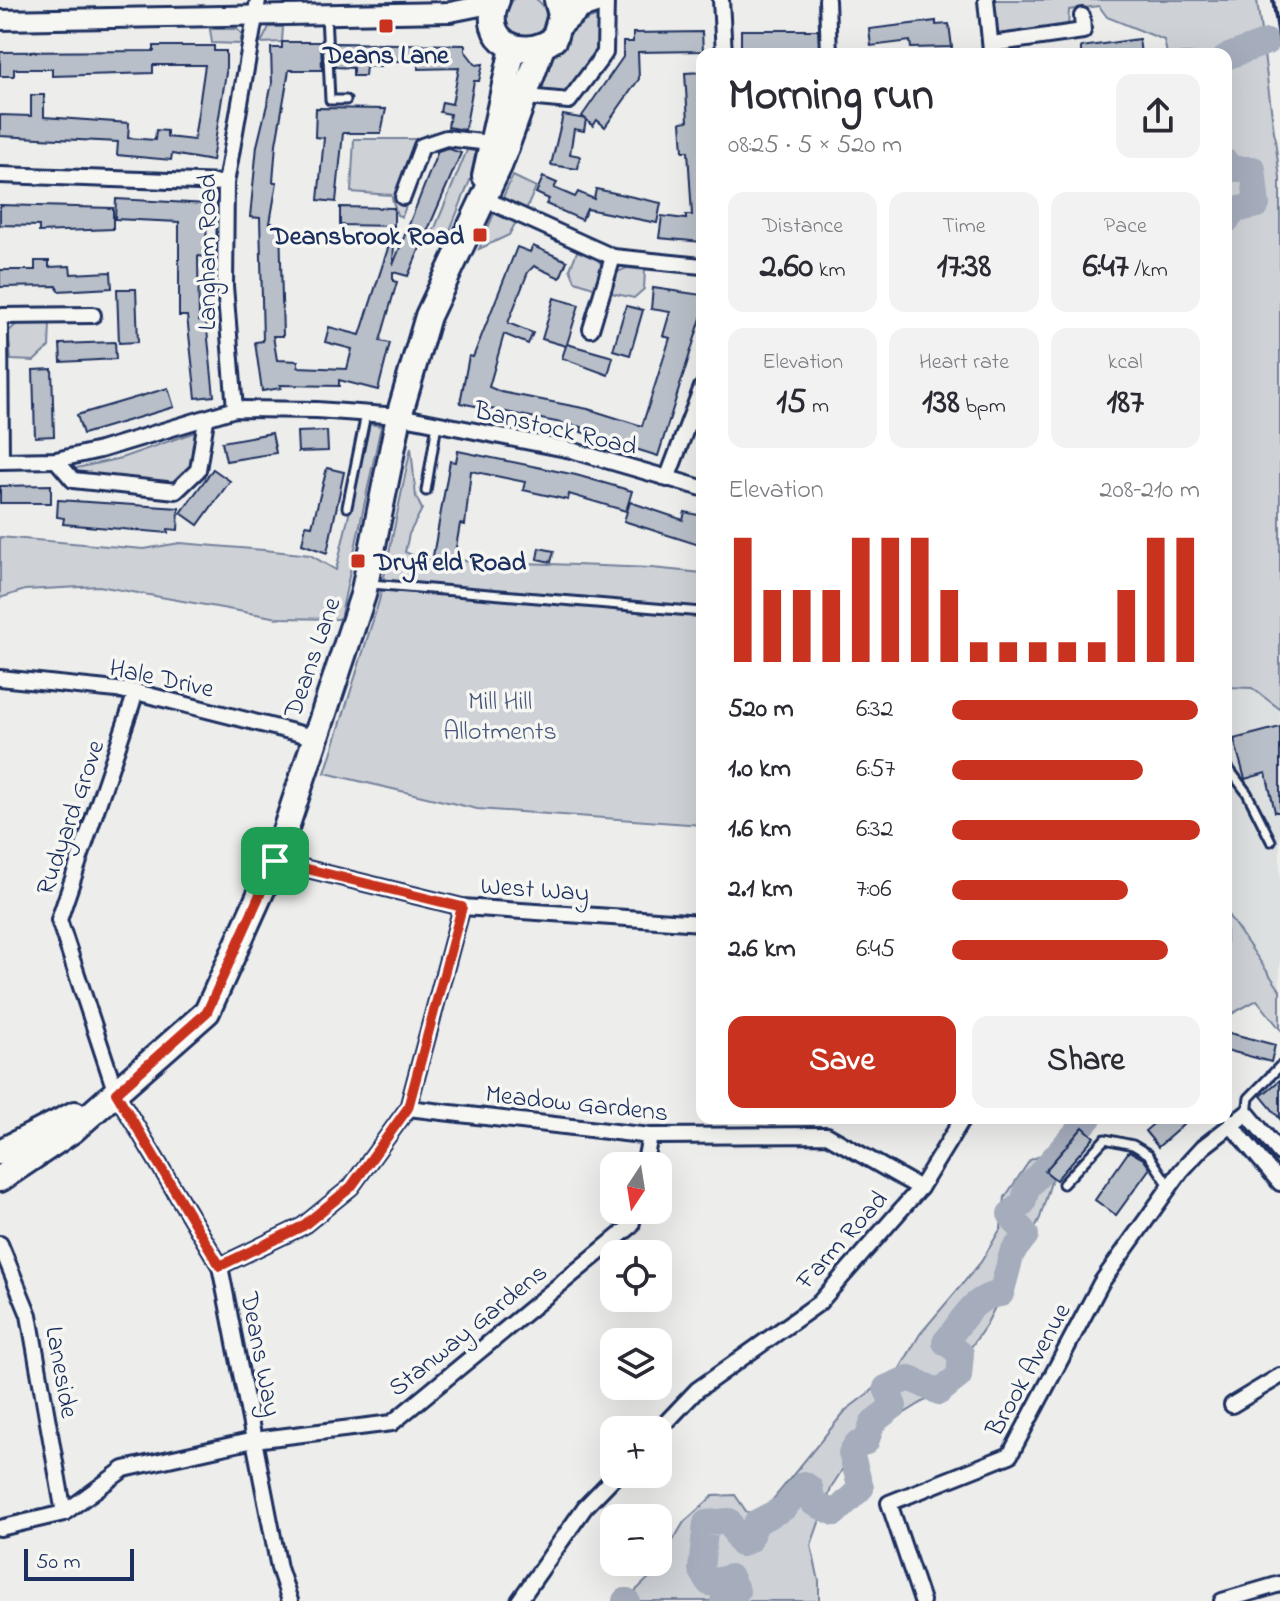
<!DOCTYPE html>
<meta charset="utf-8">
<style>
body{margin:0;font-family:"Indie Flower",sans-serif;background:#f2f2f3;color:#2b2b33;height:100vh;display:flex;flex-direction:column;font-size:30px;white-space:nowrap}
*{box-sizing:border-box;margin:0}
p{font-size:26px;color:#7c7c81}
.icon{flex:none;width:44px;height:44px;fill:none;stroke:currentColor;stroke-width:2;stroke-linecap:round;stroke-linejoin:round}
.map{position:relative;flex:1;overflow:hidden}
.side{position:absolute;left:696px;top:48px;width:536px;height:1076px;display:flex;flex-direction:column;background:#fff;border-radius:16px;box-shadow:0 8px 32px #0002}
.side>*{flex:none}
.needle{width:52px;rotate:192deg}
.fabs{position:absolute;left:600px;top:1152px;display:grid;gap:16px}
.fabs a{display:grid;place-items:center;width:72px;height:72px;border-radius:16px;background:#fff;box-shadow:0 8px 32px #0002;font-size:40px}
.scale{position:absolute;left:24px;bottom:20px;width:110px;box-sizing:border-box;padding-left:8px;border:4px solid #1b2f5e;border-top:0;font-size:22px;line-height:28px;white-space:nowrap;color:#1b2f5e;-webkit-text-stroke:6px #f6f6f2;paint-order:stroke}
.pin{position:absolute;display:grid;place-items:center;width:68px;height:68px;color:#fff;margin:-34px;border-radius:16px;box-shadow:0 4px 12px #0006}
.round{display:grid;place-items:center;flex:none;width:84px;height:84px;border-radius:16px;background:#f2f2f3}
.summary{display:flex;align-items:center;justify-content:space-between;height:136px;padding:0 32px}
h1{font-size:44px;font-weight:700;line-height:60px}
.metrics{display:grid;grid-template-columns:repeat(3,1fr);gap:12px;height:136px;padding:8px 32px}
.metrics div{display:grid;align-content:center;border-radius:16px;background:#f2f2f3;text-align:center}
.metrics b{font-size:34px;font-weight:700}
.metrics small{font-size:22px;font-weight:400}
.metrics p{font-size:22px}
.chart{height:224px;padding:16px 32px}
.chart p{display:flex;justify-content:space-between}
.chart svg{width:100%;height:144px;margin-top:8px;stroke:#c8321e;stroke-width:6}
.action{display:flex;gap:16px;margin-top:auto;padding:16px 32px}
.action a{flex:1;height:92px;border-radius:16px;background:#c8321e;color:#fff;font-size:32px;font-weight:700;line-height:92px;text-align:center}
.action a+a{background:#f2f2f3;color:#2b2b33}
ul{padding:0 32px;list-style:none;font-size:26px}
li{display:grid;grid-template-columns:128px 96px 1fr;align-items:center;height:60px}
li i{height:20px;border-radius:10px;background:#c8321e}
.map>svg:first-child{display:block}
.built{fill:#dde0e1}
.green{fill:#ced2d7;stroke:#74809a;stroke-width:2}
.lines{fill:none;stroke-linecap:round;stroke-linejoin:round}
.river{stroke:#a5acbc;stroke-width:26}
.building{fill:#b9bfc8;stroke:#1b2f5e;stroke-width:2}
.service-casing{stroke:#1b2f5e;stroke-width:13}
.minor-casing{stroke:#1b2f5e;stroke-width:20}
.tertiary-casing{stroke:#1b2f5e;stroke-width:24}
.primary-casing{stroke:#1b2f5e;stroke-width:30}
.service{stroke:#f6f6f2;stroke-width:7}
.minor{stroke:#f6f6f2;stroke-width:14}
.tertiary{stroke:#f6f6f2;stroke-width:18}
.primary{stroke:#f6f6f2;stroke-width:24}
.rail{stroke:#1b2f5e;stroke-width:4}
.route-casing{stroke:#fff;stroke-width:16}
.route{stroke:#c8321e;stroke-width:10}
.poi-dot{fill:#c8321e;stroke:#f6f6f2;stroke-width:3}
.labels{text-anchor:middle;stroke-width:7;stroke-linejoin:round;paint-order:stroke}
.poi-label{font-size:26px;font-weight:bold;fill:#1b2f5e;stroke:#f6f6f2}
.street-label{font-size:26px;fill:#1b2f5e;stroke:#f6f6f2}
.park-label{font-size:26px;fill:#48587c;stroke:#f6f6f2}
</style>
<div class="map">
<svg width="1280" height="1601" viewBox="0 0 1280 1601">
<rect width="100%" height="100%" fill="#edeeec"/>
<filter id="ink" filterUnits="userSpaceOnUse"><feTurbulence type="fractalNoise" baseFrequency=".0125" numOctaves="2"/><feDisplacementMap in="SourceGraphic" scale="16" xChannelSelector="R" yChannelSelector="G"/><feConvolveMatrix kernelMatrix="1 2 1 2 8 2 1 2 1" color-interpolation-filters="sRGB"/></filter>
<g filter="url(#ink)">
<!-- built -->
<polygon class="built" points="1280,652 1280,990 1226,912 1226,653"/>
<!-- green -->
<g class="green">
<circle cx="525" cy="17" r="21"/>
<polygon points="993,0 1257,0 1280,178 1280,709 1252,688 1226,687 1226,54 1167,54 1164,40 1107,17 1099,6 1069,10 1068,27 997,34"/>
<path d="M 600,16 L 599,49 L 567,93 L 534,93 C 543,66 569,21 600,16 Z"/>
<polygon points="269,27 283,27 282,42 261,43"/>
<polygon points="210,29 237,29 242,34 240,44 212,43"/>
<polygon points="354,139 418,139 396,198 407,203 402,217 397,215 391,195 351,192"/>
<polygon points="467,150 474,151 479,158 446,240 430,240"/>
<polygon points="513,176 536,187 525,212 501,201"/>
<polygon points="495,211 517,220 509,235 479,249"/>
<polygon points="578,249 595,257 605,268 599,289 575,281 570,269"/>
<polygon points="627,268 645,270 644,289 634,298 611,293 615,273"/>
<polygon points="18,323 50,324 49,347 34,361 11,360 8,332"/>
<polygon points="370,424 381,426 340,619 278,618 99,586 25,590 0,598 0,537 144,549 180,543 264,550 310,555 336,570"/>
<polygon points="198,431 193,466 175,486 81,476 72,469 121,458"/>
<polygon points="411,447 416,497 422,509 409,534 405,552 421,559 652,568 702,573 702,825 477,809 325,773 379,601"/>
<polygon points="1226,912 1280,990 1280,1029 1257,1000 1226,1017"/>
<polygon points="1250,1132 1256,1133 1280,1162 1280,1175 1248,1137"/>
<polygon points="1054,1150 1053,1175 1040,1218 986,1325 942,1390 861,1440 832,1486 811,1545 819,1581 819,1601 625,1601 654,1573 684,1522 713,1496 735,1495 748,1514 771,1502 846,1410 899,1370 920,1334 981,1262 1001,1228 1005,1197 1030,1160"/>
</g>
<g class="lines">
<!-- river -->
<g class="river">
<polyline points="1226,57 1267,42"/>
<polyline points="1226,162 1231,169 1253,169 1257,205 1235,210 1226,221"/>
<polyline points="625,1601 627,1601"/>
<path d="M 723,1601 L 737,1591 L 730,1577 L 709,1583 L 701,1569 L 706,1523 L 729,1521 L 741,1544 L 749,1540 L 757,1522 L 784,1508 L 804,1484 L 810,1488 L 813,1503 L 835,1513 L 861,1488 L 851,1453 L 856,1445 L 866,1442 L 873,1422 L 894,1406 L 886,1388 L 909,1378 L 939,1392 L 959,1376 L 961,1354 L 945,1342 C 963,1322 971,1296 1001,1294 L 1012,1253 L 1026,1235 L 1010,1214 L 1023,1203 L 1027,1188 L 1089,1118"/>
</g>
</g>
<!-- building -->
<g class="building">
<polygon points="936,21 936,25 949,24 952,47 911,48 910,41 871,46 869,29"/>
<polygon points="741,30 818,30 819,51 741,50"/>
<polygon points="702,32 703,51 638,52 639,79 605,127 597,120 593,126 582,116 623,57 623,42 633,42 633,33"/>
<polygon points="1139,39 1141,54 1081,54 1081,47"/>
<polygon points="282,42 321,42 322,70 289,70 276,144 273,182 277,182 270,223 280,223 283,336 273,336 277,360 298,361 298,367 347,369 352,349 325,342 329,327 360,335 390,242 394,242 393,265 438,151 447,148 461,153 408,276 393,272 393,281 397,282 380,341 390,343 378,390 339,380 339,386 280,385 281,388 262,391 255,342 263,341 260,218 250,217 257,146 272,84 271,48 282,48"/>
<polygon points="334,43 465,45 465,51 476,65 483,64 479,81 474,81 465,130 448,127 450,114 440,112 442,102 452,104 459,68 418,69 418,61 380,61 380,67 366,66 365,76 353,76 353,68 335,67"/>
<polygon points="154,46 214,46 214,51 226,51 226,73 212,161 172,154 171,160 117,155 118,142 0,136 0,115 31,116 31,95 44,95 44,117 129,123 128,138 155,140 156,130 167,131 167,137 194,140 205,65 153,65 153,73 52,76 52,69 14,69 14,76 0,76 0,52 154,51"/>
<polygon points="702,72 702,242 659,238 662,216 686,219 686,215 692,215 688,151 683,151 681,122 688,121 685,73"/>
<polygon points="316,108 386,109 381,133 343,133 336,202 318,200 324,138 315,137"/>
<polygon points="563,115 586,119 584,131 574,129 570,154 580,156 578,169 551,165"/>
<polygon points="543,177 557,183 554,188 575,197 578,192 594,199 596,189 661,203 657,223 587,209 582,220 546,204 549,199 536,193"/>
<polygon points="116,199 207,204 206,257 198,256 199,321 206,320 214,396 196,398 187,316 179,316 179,222 115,219"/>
<polygon points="0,205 113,208 113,229 39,232 39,226 0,225"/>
<polygon points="340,207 394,208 394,226 340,225"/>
<polygon points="533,246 567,261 560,278 534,266 528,272 508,323 533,333 528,344 504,334 489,387 501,392 588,409 642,426 670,338 663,336 670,312 651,309 653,288 702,295 702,315 658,456 581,432 582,427 460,403 469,356 473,357 517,247 530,252"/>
<polygon points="35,261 49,261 49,267 70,266 71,274 111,272 112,288 58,291 57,286 0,287 0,270 35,270"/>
<polygon points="117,289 136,289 138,342 119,343"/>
<polygon points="554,298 579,305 567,344 613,357 608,375 562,358 566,346 542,339"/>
<polygon points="626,306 643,310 630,355 613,350"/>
<polygon points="115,342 116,359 61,362 60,344"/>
<polygon points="52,369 54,436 35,437 33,370"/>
<polygon points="168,388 174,407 83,434 77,415"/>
<polygon points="327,431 328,451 298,452 297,432"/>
<polygon points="272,433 276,453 226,461 222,442"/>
<polygon points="458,451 576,475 632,491 626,511 569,494 568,500 523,490 525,482 471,471 465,525 460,524 454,559 433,556 450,461 456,462"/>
<polygon points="327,468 344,472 327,553 302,544 306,525 312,526"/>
<polygon points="213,469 230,481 198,525 181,513"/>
<polygon points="51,485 51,503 0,503 0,486"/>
<polygon points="58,500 179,508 178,530 168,529 168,533 63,524 64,518 57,517"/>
<polygon points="630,502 683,520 685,512 702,516 702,546 624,521"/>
<polygon points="539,548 554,551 551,562 537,559"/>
<polygon points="1280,727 1280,812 1275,812 1266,773 1245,779 1234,739"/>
<polygon points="1226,1032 1275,1045 1271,1062 1226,1050"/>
<polygon points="1280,1080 1280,1119 1261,1096"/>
<polygon points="1160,1118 1191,1118 1158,1147 1145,1131"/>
<polygon points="1083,1127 1094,1137 1056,1180 1045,1171"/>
<polygon points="1129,1151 1143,1159 1150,1168 1116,1215 1095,1200"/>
</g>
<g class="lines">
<defs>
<g id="service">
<polyline points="326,14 330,100 346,100"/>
<polyline points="426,491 437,424"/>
<polyline points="347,507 366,414"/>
<polyline points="371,584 702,612"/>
<polyline points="1226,765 1247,793 1271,841"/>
<polyline points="1226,1113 1234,1123"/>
<polyline points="1247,1113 1249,1098 1280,1066"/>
<polyline points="1063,1184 1105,1139 1133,1145 1148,1154 1170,1187"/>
</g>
<g id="minor">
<polyline points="721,0 724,54"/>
<polyline points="827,0 829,54"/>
<polyline points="986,0 991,51"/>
<polyline points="992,44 1083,31 1082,16"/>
<polyline points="527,97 569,101 605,53 606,0"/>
<polyline points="0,175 226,183"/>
<polyline points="403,197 422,146 446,138 490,143"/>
<polyline points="482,198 613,257 702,266"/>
<polyline points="0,316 93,315"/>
<polyline points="0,325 1,461"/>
<polyline points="591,329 613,257"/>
<polyline points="235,409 225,286 226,183 258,0"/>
<polyline points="56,460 73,480 176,491 198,470 206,420"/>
<polyline points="0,461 56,460 100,450 235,409 317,410 399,416 571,450 702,488"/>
<polyline points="667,479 702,387"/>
<polyline points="0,678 136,692 313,737"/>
<polyline points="136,692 59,920 116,1093 220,1266 279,1568 290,1601"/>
<polyline points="275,861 462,907 702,923"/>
<polyline points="408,1108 650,1136 827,1135 920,1188"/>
<polyline points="1231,1125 1280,1183"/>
<polyline points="644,1166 650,1136"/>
<polyline points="0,1244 29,1315 64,1513"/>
<polyline points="220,1266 303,1226 351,1187 408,1108 462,907"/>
<polyline points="1232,1405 1280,1376"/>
<polyline points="658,1431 697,1390 819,1303 920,1188 963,1118"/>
<polyline points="0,1528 64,1513 124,1469 254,1440 392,1423 631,1226 635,1210"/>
<polyline points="519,1601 585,1507 617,1474"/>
<polyline points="922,1601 889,1503 1010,1455 1101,1283 1181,1171 1203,1147 1247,1113 1280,1153"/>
<polyline points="1222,1601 1280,1584"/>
</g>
<polyline id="tertiary" points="0,20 450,12 495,3"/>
<g id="primary">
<path d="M 497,0 C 479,41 522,62 554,39 L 561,15 L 557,0"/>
<polyline points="560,24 580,6 598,0"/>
<polyline points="485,176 513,48"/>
<polyline points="0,1152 75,1114"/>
<polyline points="0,1179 73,1130 207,1012 275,861 363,595 399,416 428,316 500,164 542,47"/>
</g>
</defs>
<!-- service casing -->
<use href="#service" class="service-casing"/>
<!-- minor casing -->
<use href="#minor" class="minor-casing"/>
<!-- tertiary casing -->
<use href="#tertiary" class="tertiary-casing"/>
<!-- primary casing -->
<use href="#primary" class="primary-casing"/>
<!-- service -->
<use href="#service" class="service"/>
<!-- minor -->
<use href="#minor" class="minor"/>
<!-- tertiary -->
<use href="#tertiary" class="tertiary"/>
<!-- primary -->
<use href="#primary" class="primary"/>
<!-- rail -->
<polyline class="rail" points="1273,0 1280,43"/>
</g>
</g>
<g class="lines" filter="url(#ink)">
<defs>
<polygon id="route" points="275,861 462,907 408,1108 351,1187 303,1226 220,1266 116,1093 207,1012"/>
</defs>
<!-- route casing -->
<use href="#route" class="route-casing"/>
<!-- route -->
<use href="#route" class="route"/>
</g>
<!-- markers -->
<g class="poi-dot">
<rect x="378" y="18" width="16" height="16" rx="4"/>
<rect x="472" y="227" width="16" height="16" rx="4"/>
<rect x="350" y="553" width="16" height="16" rx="4"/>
</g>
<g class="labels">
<!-- poi labels -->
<g class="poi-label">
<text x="386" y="63">Deans Lane</text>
<text x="464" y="244" text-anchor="end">Deansbrook Road</text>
<text x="374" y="570" text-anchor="start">Dryfield Road</text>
</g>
<!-- street labels -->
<g class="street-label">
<text transform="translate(206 252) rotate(-90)" y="9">Langham Road</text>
<text transform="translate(556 427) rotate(13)" y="9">Banstock Road</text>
<text transform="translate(311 657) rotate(-71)" y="9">Deans Lane</text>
<text transform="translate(162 677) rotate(12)" y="9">Hale Drive</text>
<text transform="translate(69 817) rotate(-71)" y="9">Rudyard Grove</text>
<text transform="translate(535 888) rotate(4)" y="9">West Way</text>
<text transform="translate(577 1102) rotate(6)" y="9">Meadow Gardens</text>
<text transform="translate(841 1239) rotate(-48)" y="9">Farm Road</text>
<text transform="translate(467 1329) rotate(-39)" y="9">Stanway Gardens</text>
<text transform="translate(262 1354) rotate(79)" y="9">Deans Way</text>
<text transform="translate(1027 1369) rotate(-61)" y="9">Brook Avenue</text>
<text transform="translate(63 1372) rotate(80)" y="9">Laneside</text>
</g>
<!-- park labels -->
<g class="park-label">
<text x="500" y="709">Mill Hill<tspan x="500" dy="30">Allotments</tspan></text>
</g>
</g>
</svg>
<div class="fabs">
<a><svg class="needle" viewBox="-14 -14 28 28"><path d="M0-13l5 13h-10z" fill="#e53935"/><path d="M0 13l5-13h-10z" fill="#7c7c81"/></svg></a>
<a><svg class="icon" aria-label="locate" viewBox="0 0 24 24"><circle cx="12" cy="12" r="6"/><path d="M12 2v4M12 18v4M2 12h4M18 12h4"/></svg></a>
<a><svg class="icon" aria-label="layers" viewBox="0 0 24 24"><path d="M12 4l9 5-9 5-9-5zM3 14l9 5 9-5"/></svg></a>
<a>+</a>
<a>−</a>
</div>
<div class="scale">50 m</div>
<div class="pin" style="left:275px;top:861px;background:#1e9e55"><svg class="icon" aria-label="arrive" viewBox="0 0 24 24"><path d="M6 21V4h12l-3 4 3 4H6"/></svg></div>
<section class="side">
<div class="summary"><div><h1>Morning run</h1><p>08:25 · 5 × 520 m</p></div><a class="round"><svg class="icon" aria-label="share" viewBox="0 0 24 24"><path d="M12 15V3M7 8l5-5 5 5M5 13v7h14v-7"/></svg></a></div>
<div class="metrics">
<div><p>Distance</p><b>2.60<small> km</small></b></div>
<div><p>Time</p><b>17:38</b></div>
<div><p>Pace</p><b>6:47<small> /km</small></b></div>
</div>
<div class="metrics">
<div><p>Elevation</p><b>15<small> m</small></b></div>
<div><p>Heart rate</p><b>138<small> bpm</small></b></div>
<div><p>kcal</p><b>187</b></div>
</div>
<div class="chart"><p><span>Elevation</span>208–210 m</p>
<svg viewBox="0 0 160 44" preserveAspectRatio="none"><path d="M5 44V6M15 44V22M25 44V22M35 44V22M45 44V6M55 44V6M65 44V6M75 44V22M85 44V38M95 44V38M105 44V38M115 44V38M125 44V38M135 44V22M145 44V6M155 44V6"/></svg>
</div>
<ul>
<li><b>520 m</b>6:32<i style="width:99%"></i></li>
<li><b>1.0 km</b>6:57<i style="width:77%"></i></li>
<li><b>1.6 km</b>6:32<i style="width:100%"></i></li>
<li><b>2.1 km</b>7:06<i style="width:71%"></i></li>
<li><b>2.6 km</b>6:45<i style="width:87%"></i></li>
</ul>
<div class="action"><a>Save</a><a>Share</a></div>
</section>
</div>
